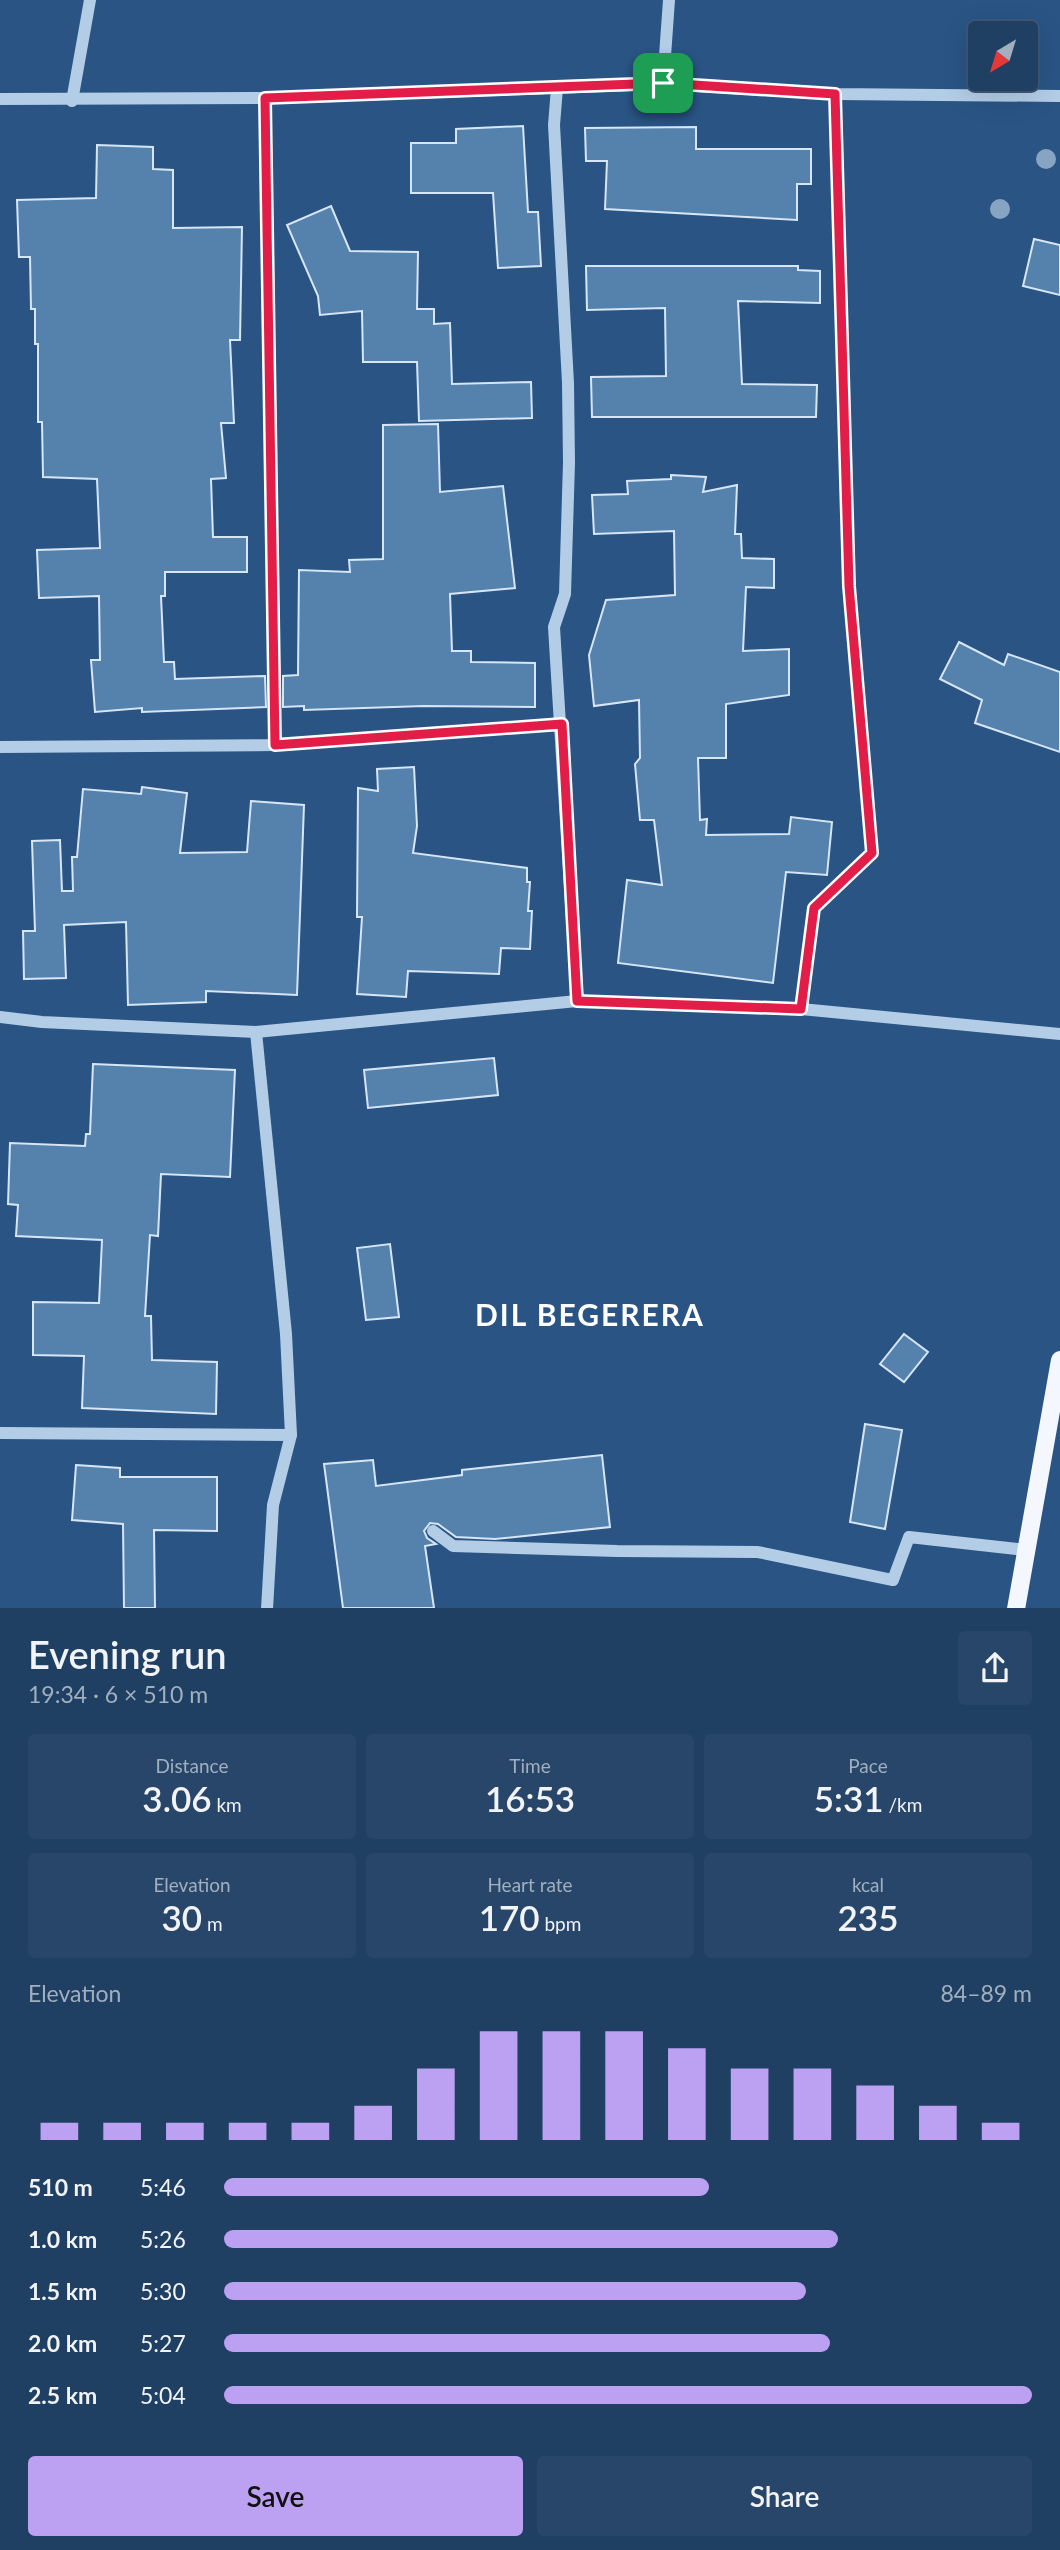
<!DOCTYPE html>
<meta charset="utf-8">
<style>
body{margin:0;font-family:Lato,sans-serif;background:#274669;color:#f1f3f6;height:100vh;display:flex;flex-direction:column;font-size:26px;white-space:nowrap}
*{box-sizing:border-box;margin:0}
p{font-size:23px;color:#a1afbe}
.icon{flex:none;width:38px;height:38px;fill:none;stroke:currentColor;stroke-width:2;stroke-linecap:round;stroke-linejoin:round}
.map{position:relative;height:1608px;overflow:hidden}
.drawer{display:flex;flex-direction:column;background:#1f3f63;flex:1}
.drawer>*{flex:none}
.needle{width:46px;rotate:218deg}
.tools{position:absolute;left:968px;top:21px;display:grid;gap:14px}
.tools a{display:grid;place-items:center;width:70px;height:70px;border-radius:7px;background:#1f3f63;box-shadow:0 7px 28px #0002,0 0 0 2px #3c5878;font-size:35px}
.pin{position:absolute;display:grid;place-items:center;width:60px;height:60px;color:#fff;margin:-30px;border-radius:14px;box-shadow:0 4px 10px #0006}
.round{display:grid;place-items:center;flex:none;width:74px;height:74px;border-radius:7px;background:#274669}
.headline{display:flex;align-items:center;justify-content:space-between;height:119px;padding:0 28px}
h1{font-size:38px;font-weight:600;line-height:52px}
.figures{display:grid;grid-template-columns:repeat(3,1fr);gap:10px;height:119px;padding:7px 28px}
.figures div{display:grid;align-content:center;border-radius:7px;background:#274669;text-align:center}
.figures b{font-size:35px;font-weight:600}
.figures small{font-size:19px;font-weight:400}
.figures p{font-size:19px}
.chart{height:196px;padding:14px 28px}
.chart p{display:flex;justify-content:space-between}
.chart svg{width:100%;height:126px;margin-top:7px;stroke:#bca0f2;stroke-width:6}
.primary-button{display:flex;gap:14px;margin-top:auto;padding:14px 28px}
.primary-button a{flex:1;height:80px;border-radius:7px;background:#bca0f2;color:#111;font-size:28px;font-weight:600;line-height:80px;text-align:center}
.primary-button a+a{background:#274669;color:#f1f3f6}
ul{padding:0 28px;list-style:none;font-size:23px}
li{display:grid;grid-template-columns:112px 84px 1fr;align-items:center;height:52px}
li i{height:18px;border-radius:9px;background:#bca0f2}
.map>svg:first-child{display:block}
.building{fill:#5581ad;stroke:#d6e6f6;stroke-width:2}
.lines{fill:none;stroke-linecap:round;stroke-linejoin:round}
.minor{stroke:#b3cde7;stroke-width:12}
.major{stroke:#f4f8fe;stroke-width:18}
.tree{fill:#88a4c3}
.route-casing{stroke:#fff;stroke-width:14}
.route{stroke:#e11d48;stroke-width:9}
.labels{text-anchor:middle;stroke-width:7;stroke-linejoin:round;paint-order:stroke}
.district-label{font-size:30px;font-weight:bold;letter-spacing:2px;fill:#fff;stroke:#295484}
</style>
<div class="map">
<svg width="1060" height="1609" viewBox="0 0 1060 1609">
<rect width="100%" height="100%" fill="#295484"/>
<!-- building -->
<g class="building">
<polygon points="523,126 528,212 538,212 541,266 498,268 493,193 411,193 411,143 456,143 456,129"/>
<polygon points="696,127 696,149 811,149 811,184 797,184 797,220 605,209 607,161 586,161 585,128"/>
<polygon points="97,145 153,147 153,169 173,170 173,228 242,227 240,340 230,340 234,423 221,423 226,478 211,479 213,537 247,537 247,572 165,572 165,596 161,596 164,662 174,662 175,679 265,676 266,707 142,712 142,708 95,712 91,660 100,660 99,596 39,598 37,550 100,548 97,479 43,477 42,422 38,422 38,344 35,344 35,309 31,309 30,257 19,257 17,200 96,198"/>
<polygon points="331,206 350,251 418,252 417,309 434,309 434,324 450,323 452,384 531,382 532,418 419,421 417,362 363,362 362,311 320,315 318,296 287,225"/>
<polygon points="1034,239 1060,245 1060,295 1023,286"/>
<polygon points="586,266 798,266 798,270 820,271 820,303 738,301 742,384 817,385 816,417 592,417 591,377 666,376 665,308 587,310"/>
<polygon points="438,424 440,492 503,486 515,588 450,594 452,651 471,651 471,662 535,663 535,707 424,706 304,710 304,706 283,707 283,676 298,675 299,570 350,572 349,560 383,559 383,425"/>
<polygon points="671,475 706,477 703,492 737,485 735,534 741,534 742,558 774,559 774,588 746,587 743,651 789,649 789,695 726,704 726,758 698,758 700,820 707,819 706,835 789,834 791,817 832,822 827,875 786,872 773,983 618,963 627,880 662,885 654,820 640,820 635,764 640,758 639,700 594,706 589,655 606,600 675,595 674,531 594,534 592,495 628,494 627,481 671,479"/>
<polygon points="959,642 1004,665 1008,654 1060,672 1060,752 975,723 982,700 940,679"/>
<polygon points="414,767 417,826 413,853 527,868 527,882 530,882 528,911 532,911 530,949 501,948 499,974 408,971 406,997 357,994 362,917 357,917 358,788 378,791 377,769"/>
<polygon points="142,787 187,793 180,853 247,852 251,801 304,805 297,995 206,991 206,1002 128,1005 126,922 64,925 66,978 24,979 23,931 35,931 32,841 60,840 62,891 73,891 72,857 77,857 83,789 141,794"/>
<polygon points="494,1058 498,1095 368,1108 364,1070"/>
<polygon points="93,1064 235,1070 230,1177 161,1174 158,1236 150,1235 145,1316 151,1316 152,1360 217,1362 216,1414 82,1408 84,1356 33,1355 33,1302 99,1303 102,1240 16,1236 18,1205 8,1204 10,1143 85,1146 86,1134 90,1134"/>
<polygon points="390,1244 399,1317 366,1320 357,1248"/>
<polygon points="904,1334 928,1352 904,1382 880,1364"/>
<polygon points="865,1424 902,1430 885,1529 850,1522"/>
<polygon points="602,1455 610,1527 495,1539 456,1537 438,1524 430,1523 424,1531 427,1538 436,1544 425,1546 434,1608 343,1608 324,1464 373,1460 376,1486 462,1475 462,1470"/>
<polygon points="76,1465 120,1468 120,1477 217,1477 217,1531 154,1530 155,1608 124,1608 123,1524 72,1520"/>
</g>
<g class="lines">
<!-- minor -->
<g class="minor">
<polyline points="663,84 669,0"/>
<polyline points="557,88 554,125 568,383 569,463 565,594 554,627 577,1001"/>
<polyline points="265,98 275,745"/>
<polyline points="0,99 265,98 663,84 835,94 1060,96"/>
<polyline points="72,101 90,0"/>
<polyline points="0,747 275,745 562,724"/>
<polyline points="801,1009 814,908 872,853 849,586 835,94"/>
<polyline points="0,1017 42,1022 256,1032 577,1001 801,1009 1060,1034"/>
<polyline points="256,1032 286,1334 291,1435"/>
<polyline points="0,1433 291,1435 273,1505 267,1609"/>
<polyline points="433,1531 453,1546 617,1551 758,1552 893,1580 909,1537 1026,1550"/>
</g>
<!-- major -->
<polyline class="major" points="1016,1609 1060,1360"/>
</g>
<!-- trees -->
<g class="tree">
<circle cx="1046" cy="159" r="10"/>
<circle cx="1000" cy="209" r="10"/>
</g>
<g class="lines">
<defs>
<polygon id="route" points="663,83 835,94 849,586 872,853 814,908 801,1009 577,1001 562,724 275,745 265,98"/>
</defs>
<!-- route casing -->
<use href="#route" class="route-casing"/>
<!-- route -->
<use href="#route" class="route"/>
</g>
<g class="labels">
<!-- district labels -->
<g class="district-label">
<text x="590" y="1326">DIL BEGERERA</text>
</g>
</g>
</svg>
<div class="tools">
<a><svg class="needle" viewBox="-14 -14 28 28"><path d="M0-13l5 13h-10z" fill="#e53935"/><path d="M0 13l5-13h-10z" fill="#a1afbe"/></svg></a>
</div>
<div class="pin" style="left:663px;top:83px;background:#1e9e55"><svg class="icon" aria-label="arrive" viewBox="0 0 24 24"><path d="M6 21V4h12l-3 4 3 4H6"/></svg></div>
</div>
<section class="drawer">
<div class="headline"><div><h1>Evening run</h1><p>19:34 · 6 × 510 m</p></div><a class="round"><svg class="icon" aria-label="share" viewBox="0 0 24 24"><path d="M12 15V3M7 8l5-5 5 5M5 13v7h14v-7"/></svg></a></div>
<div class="figures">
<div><p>Distance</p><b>3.06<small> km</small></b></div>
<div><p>Time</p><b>16:53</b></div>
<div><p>Pace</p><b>5:31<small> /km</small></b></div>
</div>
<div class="figures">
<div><p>Elevation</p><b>30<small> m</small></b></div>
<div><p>Heart rate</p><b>170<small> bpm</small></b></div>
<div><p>kcal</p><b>235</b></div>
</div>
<div class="chart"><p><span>Elevation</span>84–89 m</p>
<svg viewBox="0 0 160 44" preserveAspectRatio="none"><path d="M5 44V38M15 44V38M25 44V38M35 44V38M45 44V38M55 44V32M65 44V19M75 44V6M85 44V6M95 44V6M105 44V12M115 44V19M125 44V19M135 44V25M145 44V32M155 44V38"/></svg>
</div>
<ul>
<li><b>510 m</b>5:46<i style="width:60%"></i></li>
<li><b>1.0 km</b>5:26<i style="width:76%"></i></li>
<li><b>1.5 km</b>5:30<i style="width:72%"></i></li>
<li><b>2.0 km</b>5:27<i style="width:75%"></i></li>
<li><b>2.5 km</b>5:04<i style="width:100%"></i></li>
</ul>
<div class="primary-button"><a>Save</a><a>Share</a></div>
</section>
